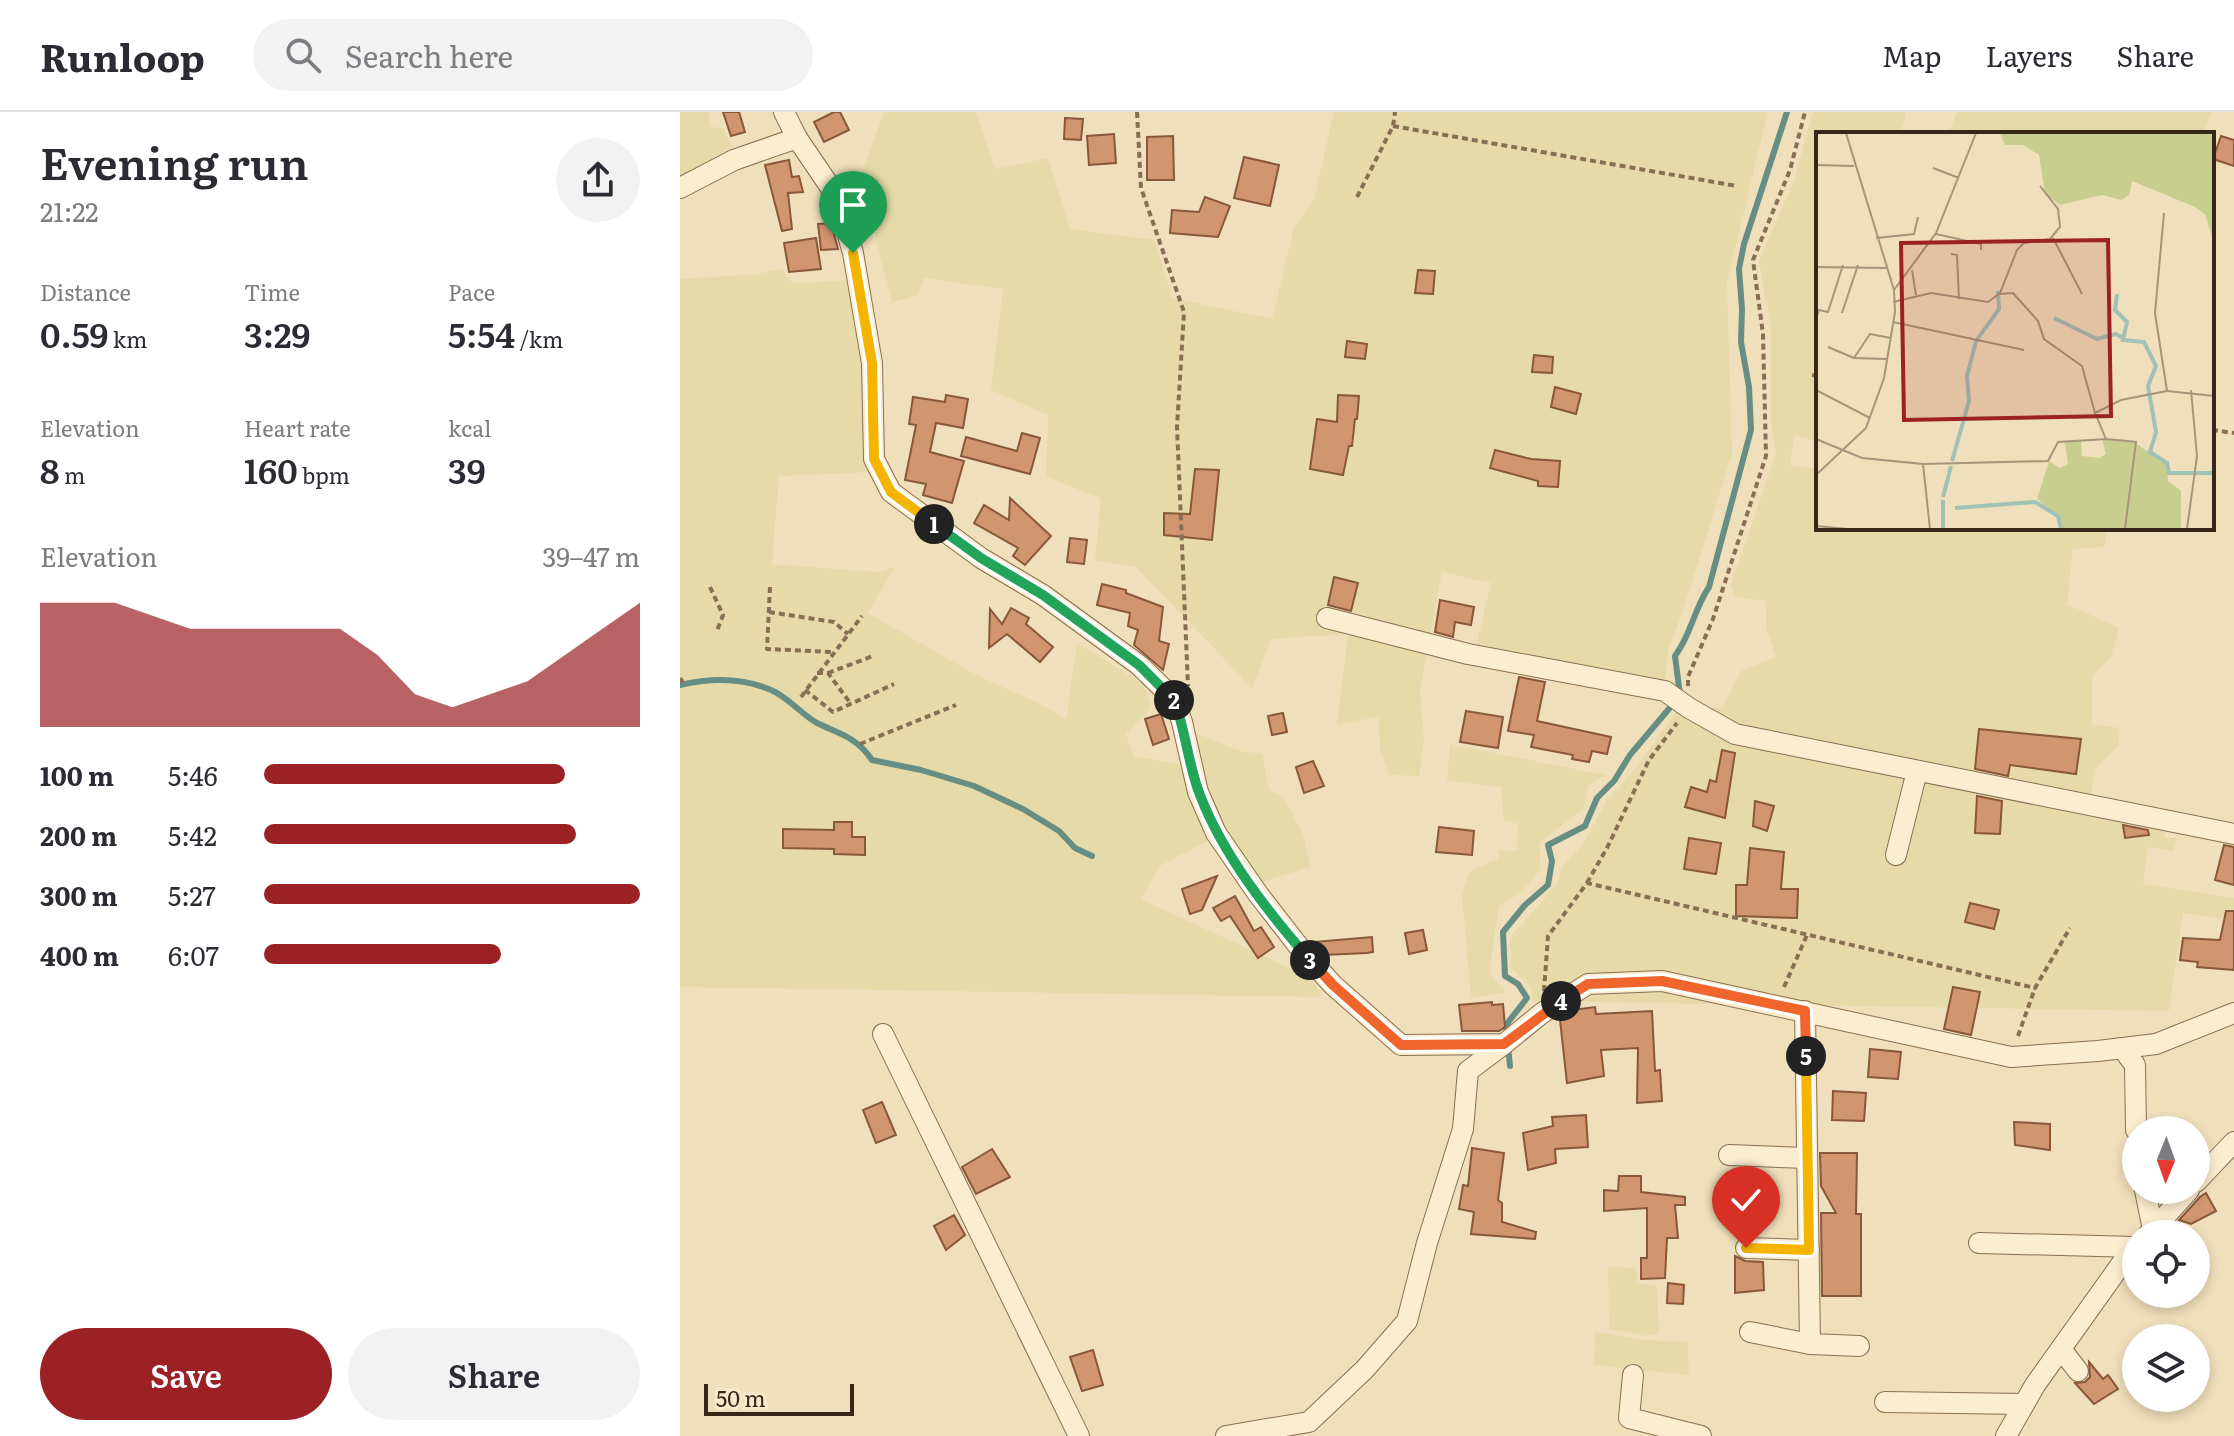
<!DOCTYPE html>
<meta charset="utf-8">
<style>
body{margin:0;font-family:Literata,serif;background:#f2f2f3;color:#2b2b33;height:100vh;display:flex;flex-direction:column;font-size:30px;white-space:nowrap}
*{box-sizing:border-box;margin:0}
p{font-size:26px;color:#7c7c81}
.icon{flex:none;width:44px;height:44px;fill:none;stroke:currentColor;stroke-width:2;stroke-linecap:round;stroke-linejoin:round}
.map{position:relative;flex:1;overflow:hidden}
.drawer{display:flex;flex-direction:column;background:#fff;width:680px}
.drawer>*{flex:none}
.needle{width:52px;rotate:181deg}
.buttons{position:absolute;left:1442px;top:1004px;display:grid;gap:16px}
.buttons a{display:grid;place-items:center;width:88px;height:88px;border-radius:50%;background:#fff;box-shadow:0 4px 12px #0003;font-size:40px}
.scale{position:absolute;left:24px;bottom:20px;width:150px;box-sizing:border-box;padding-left:8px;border:4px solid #36271a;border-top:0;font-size:22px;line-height:28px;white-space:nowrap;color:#36271a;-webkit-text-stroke:6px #f7eacb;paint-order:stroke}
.pin{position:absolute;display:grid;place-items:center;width:68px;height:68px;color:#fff;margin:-82px -34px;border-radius:50% 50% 50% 0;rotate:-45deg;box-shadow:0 0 8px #0007}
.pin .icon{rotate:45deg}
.km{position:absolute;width:40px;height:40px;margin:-20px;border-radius:50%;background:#222;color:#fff;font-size:22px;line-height:40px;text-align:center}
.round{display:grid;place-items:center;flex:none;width:84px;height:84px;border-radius:42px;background:#f2f2f3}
.overview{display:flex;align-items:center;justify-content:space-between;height:136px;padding:0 40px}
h1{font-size:44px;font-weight:600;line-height:60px}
.metrics{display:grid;grid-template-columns:repeat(3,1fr);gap:12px;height:136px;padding:8px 40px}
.metrics div{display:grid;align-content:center}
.metrics b{font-size:34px;font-weight:600}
.metrics small{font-size:22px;font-weight:400}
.metrics p{font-size:22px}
.chart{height:224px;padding:16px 40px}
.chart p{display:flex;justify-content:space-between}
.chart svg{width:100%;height:144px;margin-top:8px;fill:#9b2124;opacity:.7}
.cta{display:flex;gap:16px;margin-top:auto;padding:16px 40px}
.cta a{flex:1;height:92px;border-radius:48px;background:#9b2124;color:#fff;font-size:32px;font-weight:600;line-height:92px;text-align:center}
.cta a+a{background:#f2f2f3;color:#2b2b33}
ul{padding:0 40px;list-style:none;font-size:26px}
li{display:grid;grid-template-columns:128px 96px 1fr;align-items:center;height:60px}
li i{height:20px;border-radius:10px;background:#9b2124}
header{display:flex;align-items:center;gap:48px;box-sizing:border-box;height:112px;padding:0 40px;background:#fff;border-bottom:2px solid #e1e1e2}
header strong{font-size:38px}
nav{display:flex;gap:44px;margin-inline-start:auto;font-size:28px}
.search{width:560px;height:72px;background:#f2f2f3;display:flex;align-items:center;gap:20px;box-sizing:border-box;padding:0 28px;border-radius:44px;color:#7c7c81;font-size:30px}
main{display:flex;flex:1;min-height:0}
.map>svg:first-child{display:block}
.farmland{fill:#e6dba8}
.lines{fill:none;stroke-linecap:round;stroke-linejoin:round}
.stream{stroke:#678e84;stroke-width:6}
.building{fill:#d1956f;stroke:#895739;stroke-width:2}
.minor-casing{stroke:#886f54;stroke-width:22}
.path{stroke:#886f54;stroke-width:4;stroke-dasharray:6 4;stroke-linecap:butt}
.minor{stroke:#fbedcf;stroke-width:20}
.split-1-casing{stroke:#fff;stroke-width:16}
.split-2-casing{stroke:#fff;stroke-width:16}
.split-3-casing{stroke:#fff;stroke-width:16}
.split-4-casing{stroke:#fff;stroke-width:16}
.split-5-casing{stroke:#fff;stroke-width:16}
.split-6-casing{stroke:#fff;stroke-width:16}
.split-1{stroke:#f5b400;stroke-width:10}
.split-2{stroke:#22a559;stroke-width:10}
.split-3{stroke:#22a559;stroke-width:10}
.split-4{stroke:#f0652b;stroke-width:10}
.split-5{stroke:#f0652b;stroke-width:10}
.split-6{stroke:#f5b400;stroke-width:10}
.inset-river{fill:none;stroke:#a0c1b6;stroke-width:4}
.inset-road{fill:none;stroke:#a6957b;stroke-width:2}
.view{fill:#9b2124;fill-opacity:0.15;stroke:#9b2124;stroke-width:4}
.inset-edge{fill:none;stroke:#36271a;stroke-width:4}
</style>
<header>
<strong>Runloop</strong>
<div class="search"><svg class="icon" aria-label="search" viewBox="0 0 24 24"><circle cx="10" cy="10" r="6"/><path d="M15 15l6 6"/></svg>Search here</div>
<nav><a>Map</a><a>Layers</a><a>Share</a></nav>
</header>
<main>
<section class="drawer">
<div class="overview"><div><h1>Evening run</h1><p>21:22</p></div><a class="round"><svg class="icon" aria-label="share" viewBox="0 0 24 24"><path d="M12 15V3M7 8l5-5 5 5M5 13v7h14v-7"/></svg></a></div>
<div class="metrics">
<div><p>Distance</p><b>0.59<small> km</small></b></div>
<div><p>Time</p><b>3:29</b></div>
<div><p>Pace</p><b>5:54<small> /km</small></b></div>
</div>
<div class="metrics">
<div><p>Elevation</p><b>8<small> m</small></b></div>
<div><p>Heart rate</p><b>160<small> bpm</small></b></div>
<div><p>kcal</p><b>39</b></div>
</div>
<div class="chart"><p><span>Elevation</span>39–47 m</p>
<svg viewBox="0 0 160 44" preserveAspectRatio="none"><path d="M0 44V6L10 6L20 6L30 10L40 14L50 14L60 14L70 14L80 14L90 22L100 34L110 38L120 34L130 30L140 22L150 14L160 6V44z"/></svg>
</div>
<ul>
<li><b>100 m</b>5:46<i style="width:80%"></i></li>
<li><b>200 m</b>5:42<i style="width:83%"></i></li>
<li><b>300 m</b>5:27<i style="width:100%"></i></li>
<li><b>400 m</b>6:07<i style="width:63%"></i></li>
</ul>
<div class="cta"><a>Save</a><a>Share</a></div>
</section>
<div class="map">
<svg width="1554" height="1324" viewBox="0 0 1554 1324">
<rect width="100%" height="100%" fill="#f0dfbb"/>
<!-- farmland -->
<g class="farmland">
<polygon points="0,0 28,0 31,15 43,16 55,42 0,64"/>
<polygon points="204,0 296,0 315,57 368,46 390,117 475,128 492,186 592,207 614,116 634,87 654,0 1088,0 1047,170 1052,342 1001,505 988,538 985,570 796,535 811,471 762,460 740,578 744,628 739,664 709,663 700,636 699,605 657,612 668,522 591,527 572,576 456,455 415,448 421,386 366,365 368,303 311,278 323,177 244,166 238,183 212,190 180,66"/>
<polygon points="1133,0 1226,0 1221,22 1138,22 1138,329 1114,324 1110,353 1138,357 1138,416 1427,416 1425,435 1393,437 1387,492 1439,516 1431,545 1412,565 1412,612 1440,616 1438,634 1417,654 1410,684 1429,690 1492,698 1484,725 1498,727 1493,739 1468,735 1463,772 1554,786 1554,808 1503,801 1489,899 853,889 851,876 830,855 832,840 829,833 832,823 878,771 881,756 902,733 927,688 955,657 997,599 1042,595 1062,558 1096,545 1086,516 1086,489 1055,485 1051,473 1096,341 1091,311 1091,218 1079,149 1114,69"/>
<polygon points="1277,0 1532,0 1523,22 1268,22"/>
<polygon points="102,157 112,171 179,168 196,360 99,364 92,452 197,460 215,455 188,501 298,564 357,590 386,607 397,531 464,572 471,596 446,622 454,645 500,652 527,729 480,754 461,787 631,866 642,885 0,875 0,167 77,162"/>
<polygon points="516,621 560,639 582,642 589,677 604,686 623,722 630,755 582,770 549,727 525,675"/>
<polygon points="770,632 925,663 909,674 903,697 859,731 861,757 842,780 819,794 809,861 826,880 791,886 782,783 789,760 819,746 819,738 837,739 838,712 824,709 821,675 767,669"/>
<polygon points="928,1154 956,1156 957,1171 977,1174 979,1221 966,1224 929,1217"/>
<polygon points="915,1220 966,1228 1008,1230 1009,1263 914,1253"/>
</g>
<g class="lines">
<!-- stream -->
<g class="stream">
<path d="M 0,573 C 30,566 63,566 91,578 C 108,585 121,602 137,611 C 159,622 177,625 192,648 L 241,658 L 294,674 L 343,697 L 379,719 L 395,736 L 412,744"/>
<path d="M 1000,583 L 995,544 C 1011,523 1014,497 1029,475 L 1071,318 L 1069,275 L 1061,230 L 1062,197 L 1059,157 L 1064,132 L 1107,0"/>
<polyline points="827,923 826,913 847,886 838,872 825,864 823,820 845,793 868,773 872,749 868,733 905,714 917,686 934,669 950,643 993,592"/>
<polyline points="828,934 830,954"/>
</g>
</g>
<!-- building -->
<g class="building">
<polygon points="43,0 59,0 65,20 51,24"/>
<polygon points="154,0 160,0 169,18 144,30 134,10"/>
<polygon points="385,6 403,7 401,28 384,27"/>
<polygon points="434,22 436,51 409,53 407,24"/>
<polygon points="493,24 494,68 467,68 467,25"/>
<polygon points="1541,24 1554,28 1554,54 1533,47"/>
<polygon points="564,45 599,53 590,94 554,86"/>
<polygon points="109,48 112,65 119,64 123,80 108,81 112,117 102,119 85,53"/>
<polygon points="525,85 550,94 538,125 490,121 492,98 519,100"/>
<polygon points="151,111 158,137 141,138 138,112"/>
<polygon points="136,126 141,157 109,160 104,131"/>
<polygon points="738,158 755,159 753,182 735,181"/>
<polygon points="667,229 687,232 685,247 665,245"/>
<polygon points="854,243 873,245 872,261 852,260"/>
<polygon points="875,275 901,282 896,302 871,295"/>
<polygon points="266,283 288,287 283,316 256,311 250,340 284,349 272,391 243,383 246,372 225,368 236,313 229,312 233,285 265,290"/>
<polygon points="658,283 679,284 677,307 675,307 672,334 669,334 663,363 630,357 637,307 657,310"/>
<polygon points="342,321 360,326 350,362 281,344 286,325 337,339"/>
<polygon points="815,338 851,347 880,349 878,375 858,374 858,369 810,356"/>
<polygon points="515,357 539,358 532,428 484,423 484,401 510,402"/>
<polygon points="330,386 371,424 345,453 333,444 338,436 294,411 304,393 329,408"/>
<polygon points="390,426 407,428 404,452 387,450"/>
<polygon points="654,465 678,471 671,499 648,493"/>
<polygon points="422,472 446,478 446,481 483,495 479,529 489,532 483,558 454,533 458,518 448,514 450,501 417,493"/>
<polygon points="760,488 794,495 791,513 775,510 773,525 755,520"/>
<polygon points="331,496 349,506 346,512 373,535 360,550 327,522 309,536 310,497 322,512"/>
<polygon points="839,565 865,570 857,609 931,625 927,642 912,639 909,650 892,647 893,643 851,635 854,623 828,619"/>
<polygon points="786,599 823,605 818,636 780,630"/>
<polygon points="603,601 607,620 592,623 588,604"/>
<polygon points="481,602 489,627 473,633 465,607"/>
<polygon points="1299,617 1401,627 1396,662 1330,653 1328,664 1295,657"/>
<polygon points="1042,638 1055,641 1045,706 1005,695 1011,675 1027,680 1030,668 1036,670"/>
<polygon points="633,649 644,674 624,681 616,655"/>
<polygon points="1297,684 1322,689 1320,722 1295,721"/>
<polygon points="1075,689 1094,694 1087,719 1073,714"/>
<polygon points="154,710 172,710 172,725 185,725 185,743 154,742 154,737 103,736 103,717 154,718"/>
<polygon points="1443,713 1468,718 1469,723 1445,726"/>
<polygon points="759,715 794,719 792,743 756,740"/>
<polygon points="1009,726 1041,731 1036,762 1004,757"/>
<polygon points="1544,733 1554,735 1554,773 1535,768"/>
<polygon points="1070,736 1104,740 1101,777 1118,777 1117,806 1056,804 1056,773 1067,773"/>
<polygon points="537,764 522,798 510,802 502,777"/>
<polygon points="555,784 574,819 581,815 594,835 578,846 550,804 541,809 533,796"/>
<polygon points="1290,791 1319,798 1314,817 1285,810"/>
<polygon points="1546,799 1554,799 1554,858 1517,855 1518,850 1500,848 1503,826 1540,828"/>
<polygon points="743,818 747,838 729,842 725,821"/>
<polygon points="692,825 693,840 687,841 643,843 634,832 633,830"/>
<polygon points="1273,875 1300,880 1291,923 1264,917"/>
<polygon points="812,890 812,893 823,892 825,915 819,919 782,919 779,893"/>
<polygon points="915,895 916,902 972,899 975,959 980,958 982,989 957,991 958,936 921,938 924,964 887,971 880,908 892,898"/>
<polygon points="1190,937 1221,940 1218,967 1188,965"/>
<polygon points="1153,979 1186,981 1184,1009 1152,1008"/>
<polygon points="202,990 216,1023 196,1031 183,998"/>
<polygon points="906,1003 908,1035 875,1037 876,1051 848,1058 843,1021 873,1014 872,1005"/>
<polygon points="1334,1010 1370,1012 1370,1038 1335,1033"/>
<polygon points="792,1036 824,1041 818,1088 822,1091 822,1110 856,1120 855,1127 791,1122 794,1100 779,1097 783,1073 788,1074"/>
<polygon points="312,1037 330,1065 296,1082 282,1055"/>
<polygon points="1140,1041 1177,1041 1176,1102 1181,1102 1181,1184 1142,1184 1141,1101 1156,1101 1141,1074"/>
<polygon points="939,1064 961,1064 961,1080 1005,1085 1005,1093 995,1093 998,1126 987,1126 985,1166 961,1167 961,1146 967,1146 967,1096 924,1099 924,1078 938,1079"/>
<polygon points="1526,1081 1536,1099 1511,1112 1499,1108 1520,1085"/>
<polygon points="274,1103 285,1123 266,1138 254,1114"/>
<polygon points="1055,1144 1065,1149 1083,1150 1084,1178 1055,1181"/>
<polygon points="988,1171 1004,1173 1003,1192 987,1191"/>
<polygon points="413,1238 423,1273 402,1279 390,1245"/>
<polygon points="1409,1250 1423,1267 1428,1263 1438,1277 1414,1292 1395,1271 1405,1270 1410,1265"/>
</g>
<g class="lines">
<defs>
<g id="minor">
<polyline points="117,26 157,85 173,141 192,251 194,347 211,380 301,446 363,483 459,553 494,587 502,610 518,680 536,721 578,782 623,840 653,873 721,933 824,932 862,901 908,872 982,869 1331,945 1418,939 1476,932 1554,901"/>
<polyline points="0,76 54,48 117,26 104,0"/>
<polyline points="647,506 788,542 985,579 1009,596 1055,622 1554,722"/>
<polyline points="1216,743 1237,659"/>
<polyline points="1125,899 1130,1232 1179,1234"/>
<polyline points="203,922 399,1324"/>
<polyline points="1442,936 1455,953 1456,1018"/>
<polyline points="1049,1043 1127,1046"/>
<polyline points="1516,1070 1554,1030"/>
<polyline points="1465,1078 1473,1118"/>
<polyline points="1469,1122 1509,1078"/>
<polyline points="1299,1131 1456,1135"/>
<polyline points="1066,1136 1129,1138"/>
<polyline points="1070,1220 1130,1232"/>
<polyline points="1381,1237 1398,1259"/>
<polyline points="953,1263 949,1306 1021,1324"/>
<polyline points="1205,1290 1344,1292"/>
<polyline points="546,1324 629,1310 685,1257 727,1209 747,1131 783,1017 788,959 824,932"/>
<polyline points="1326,1324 1355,1273 1442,1151 1456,1136"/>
</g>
</defs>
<!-- minor casing -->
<use href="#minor" class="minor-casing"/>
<!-- path -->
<g class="path">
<polyline points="457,0 461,76 504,200 497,315 508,574"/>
<polyline points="713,14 1057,74"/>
<polyline points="677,85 713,14 715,0"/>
<polyline points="1132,263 1138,264"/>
<polyline points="1532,318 1554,321"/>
<polyline points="30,475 43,503 37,519"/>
<polyline points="90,475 87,537 153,540"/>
<polyline points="89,500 154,510 168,522"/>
<polyline points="137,561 148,561 171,592"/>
<polyline points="148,561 193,544"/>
<polyline points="0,566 4,572"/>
<polyline points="1008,574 1008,565 1033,507 1086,344 1083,222 1073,148 1110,58 1125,0"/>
<polyline points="125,578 153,600 214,572"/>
<polyline points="121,585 182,504"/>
<polyline points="180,632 276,593"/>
<polyline points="907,771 928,734 969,648 997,611"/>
<polyline points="1104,875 1127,823"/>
<polyline points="864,879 868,824 907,771 1355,876 1390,816"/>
<polyline points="1338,924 1355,876"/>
</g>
<!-- minor -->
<use href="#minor" class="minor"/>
</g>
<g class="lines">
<defs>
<polyline id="split-1" points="173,141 192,251 194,347 211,380 254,412"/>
<polyline id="split-2" points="254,412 301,446 363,483 459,553 494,588"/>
<path id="split-3" d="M 494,588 C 506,619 508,653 520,683 C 543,743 588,800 630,848"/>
<polyline id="split-4" points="630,848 653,873 721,933 824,932 881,889"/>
<polyline id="split-5" points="881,889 908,872 982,869 1125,899 1126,944"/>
<polyline id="split-6" points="1066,1136 1129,1138 1126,944"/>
</defs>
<!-- split-1 casing -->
<use href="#split-1" class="split-1-casing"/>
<!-- split-2 casing -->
<use href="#split-2" class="split-2-casing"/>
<!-- split-3 casing -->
<use href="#split-3" class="split-3-casing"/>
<!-- split-4 casing -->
<use href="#split-4" class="split-4-casing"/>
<!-- split-5 casing -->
<use href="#split-5" class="split-5-casing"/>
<!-- split-6 casing -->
<use href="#split-6" class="split-6-casing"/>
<!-- split-1 -->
<use href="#split-1" class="split-1"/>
<!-- split-2 -->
<use href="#split-2" class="split-2"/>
<!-- split-3 -->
<use href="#split-3" class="split-3"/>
<!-- split-4 -->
<use href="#split-4" class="split-4"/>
<!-- split-5 -->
<use href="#split-5" class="split-5"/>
<!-- split-6 -->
<use href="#split-6" class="split-6"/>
</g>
<!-- overview -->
<g transform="translate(1136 20)">
<rect width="398" height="398" fill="#f0dfbb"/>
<path d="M 184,1 L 398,1 L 398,111 L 389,82 L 379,75 L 316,49 L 313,63 L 306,68 L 286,63 L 244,73 L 229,62 L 223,23 L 207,13 L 189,13 ZM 286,307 L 319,311 L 351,332 L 352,349 L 365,359 L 365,397 L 246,397 L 242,384 L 221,367 L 233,329 L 244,336 L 252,332 L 249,310 L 265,309 L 266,324 L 283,326 L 290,322 Z" fill="#c8ce8f"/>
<path class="inset-river" d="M 301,162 L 299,178 L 311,190 L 307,208 L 328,210 L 340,234 L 332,254 L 340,300 L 334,320 L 351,331 L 353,341 L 398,341M 238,186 L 281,207 L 300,202 L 307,206M 136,329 L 153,269 L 151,244 L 160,209 L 183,177 L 182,159M 127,365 L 135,334M 139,376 L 219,370 L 242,384 L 245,397M 127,397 L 127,368"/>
<path class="inset-road" d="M 0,33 L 38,34M 117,36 L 143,46M 348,81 L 339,181 L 351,259M 120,102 L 165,112 L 165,118M 60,106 L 98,102 L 102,85M 237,106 L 266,162M 135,122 L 141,123 L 143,167M 0,135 L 70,136M 96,138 L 100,163M 78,158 L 120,101 L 160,1M 184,161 L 201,118 L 208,111 L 234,107 L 244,95 L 242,77 L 224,54M 77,170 L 115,161 L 172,170 L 183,162 L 197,161 L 222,189 L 228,207 L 266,234 L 279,281M 26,181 L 42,133M 0,186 L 3,178 L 12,180 L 27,133M 77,190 L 208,218M 12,215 L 38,226 L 71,227M 38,226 L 54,202 L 75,206M 0,258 L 54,286M 0,307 L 46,326 L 107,332 L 114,397M 290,307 L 320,310 L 309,397M 107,332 L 232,329 L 242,310 L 290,307 L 279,281 L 305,268 L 351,259 L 398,264M 0,343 L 50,296 L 68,246 L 79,180 L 78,158 L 30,1M 0,394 L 32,397M 371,397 L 381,324 L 375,258"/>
<path class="view" d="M 292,108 L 295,284 L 88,288 L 85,111 Z"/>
<rect width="398" height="398" class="inset-edge"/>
</g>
</svg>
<div class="buttons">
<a><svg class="needle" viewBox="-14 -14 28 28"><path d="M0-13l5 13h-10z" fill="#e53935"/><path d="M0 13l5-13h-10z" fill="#7c7c81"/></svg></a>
<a><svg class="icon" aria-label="locate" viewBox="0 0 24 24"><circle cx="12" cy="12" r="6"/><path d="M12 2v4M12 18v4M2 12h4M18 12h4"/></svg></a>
<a><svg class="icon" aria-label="layers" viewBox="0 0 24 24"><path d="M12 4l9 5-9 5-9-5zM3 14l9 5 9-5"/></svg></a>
</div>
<div class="scale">50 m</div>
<div class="pin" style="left:173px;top:141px;background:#1e9e55"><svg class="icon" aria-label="arrive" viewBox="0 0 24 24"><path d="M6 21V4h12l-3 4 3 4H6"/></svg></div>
<div class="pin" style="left:1066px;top:1136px;background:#d93025"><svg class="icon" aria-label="check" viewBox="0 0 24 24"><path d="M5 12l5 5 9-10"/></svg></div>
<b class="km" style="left:254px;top:412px">1</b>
<b class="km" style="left:494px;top:588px">2</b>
<b class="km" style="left:630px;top:848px">3</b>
<b class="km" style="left:881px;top:889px">4</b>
<b class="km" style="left:1126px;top:944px">5</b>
</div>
</main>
